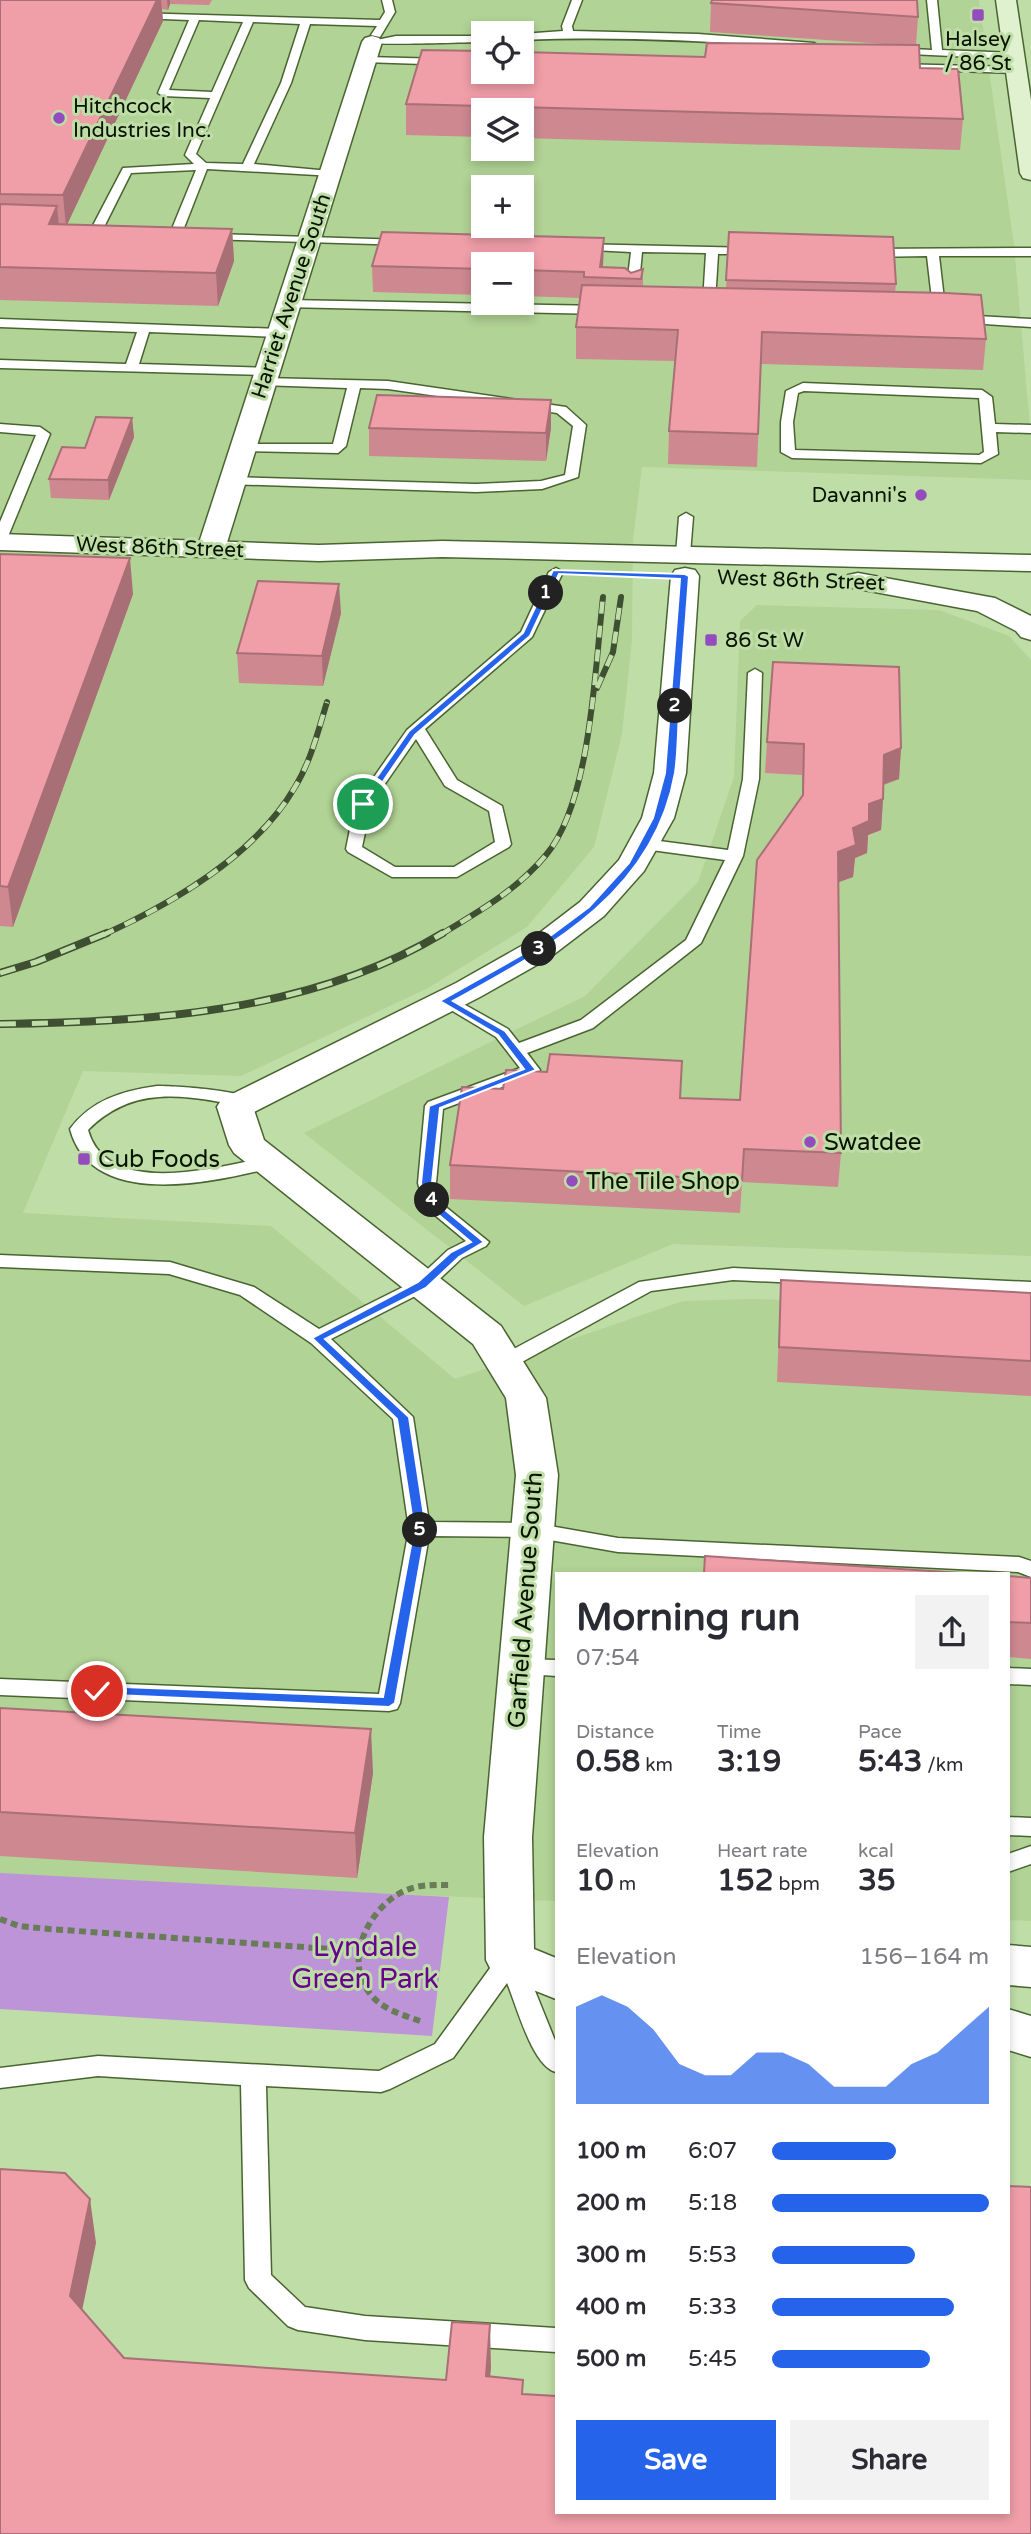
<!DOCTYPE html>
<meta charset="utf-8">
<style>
body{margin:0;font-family:"Varela Round",sans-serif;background:#f2f2f3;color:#2b2b33;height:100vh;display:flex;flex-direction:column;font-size:26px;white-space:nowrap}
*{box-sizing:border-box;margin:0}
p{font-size:23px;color:#7c7c81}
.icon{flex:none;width:38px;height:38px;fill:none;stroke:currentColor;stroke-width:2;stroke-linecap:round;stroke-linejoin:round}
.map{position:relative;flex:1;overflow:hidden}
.drawer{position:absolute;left:555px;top:1572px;width:455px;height:942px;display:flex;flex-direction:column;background:#fff;border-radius:0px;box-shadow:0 4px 10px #0003}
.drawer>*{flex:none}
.tools{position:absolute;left:471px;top:21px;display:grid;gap:14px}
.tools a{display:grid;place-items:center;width:63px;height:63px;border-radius:0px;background:#fff;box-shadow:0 4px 10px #0003;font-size:35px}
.pin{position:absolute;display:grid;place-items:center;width:60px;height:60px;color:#fff;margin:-30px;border:4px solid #fff;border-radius:50%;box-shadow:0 2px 7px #0007}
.km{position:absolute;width:35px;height:35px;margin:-18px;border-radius:50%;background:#222;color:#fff;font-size:19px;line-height:35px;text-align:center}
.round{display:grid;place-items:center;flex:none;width:74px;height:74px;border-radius:0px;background:#f2f2f3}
.headline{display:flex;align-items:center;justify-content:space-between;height:119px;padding:0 21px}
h1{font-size:38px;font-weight:800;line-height:52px}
.figures{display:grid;grid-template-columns:repeat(3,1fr);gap:10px;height:119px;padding:7px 21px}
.figures div{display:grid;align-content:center}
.figures b{font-size:30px;font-weight:800}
.figures small{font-size:19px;font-weight:400}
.figures p{font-size:19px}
.chart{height:196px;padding:14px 21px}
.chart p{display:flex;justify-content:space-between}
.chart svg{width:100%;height:126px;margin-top:7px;fill:#2563eb;opacity:.7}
.primary-button{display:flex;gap:14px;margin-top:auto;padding:14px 21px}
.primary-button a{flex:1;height:80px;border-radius:0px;background:#2563eb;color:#fff;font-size:28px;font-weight:800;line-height:80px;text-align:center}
.primary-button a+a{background:#f2f2f3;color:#2b2b33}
ul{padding:0 21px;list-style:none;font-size:23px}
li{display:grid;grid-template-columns:112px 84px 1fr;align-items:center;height:52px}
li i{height:18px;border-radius:9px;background:#2563eb}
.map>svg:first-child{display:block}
.built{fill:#b1d395;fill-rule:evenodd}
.green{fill:#be94d8}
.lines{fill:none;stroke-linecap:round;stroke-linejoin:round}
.service-casing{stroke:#496431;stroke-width:3}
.minor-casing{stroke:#496431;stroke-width:3}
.tertiary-casing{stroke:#496431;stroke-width:3}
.secondary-casing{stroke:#496431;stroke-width:3}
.path{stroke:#677c57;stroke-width:6;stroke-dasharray:7 4.5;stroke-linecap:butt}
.service{fill:#fff;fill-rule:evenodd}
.minor{fill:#fff;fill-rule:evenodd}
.tertiary{fill:#fff;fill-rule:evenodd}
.secondary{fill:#e0f1d0;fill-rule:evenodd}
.rail-far1-casing{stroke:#3e4f32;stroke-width:6}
.rail-casing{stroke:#3e4f32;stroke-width:8}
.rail-far1{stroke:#bfdea7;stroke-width:4.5;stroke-dasharray:12;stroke-linecap:butt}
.rail{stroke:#bfdea7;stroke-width:5;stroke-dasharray:16;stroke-linecap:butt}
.wall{fill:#ce8890}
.shaded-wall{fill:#a86f76}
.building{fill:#f09ea8;stroke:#a86f76;stroke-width:2}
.route{fill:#2563eb;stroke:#fff;stroke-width:2}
.poi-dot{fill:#944bbd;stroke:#bfdea7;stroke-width:2.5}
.labels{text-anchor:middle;stroke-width:6;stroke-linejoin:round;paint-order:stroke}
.far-poi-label{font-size:21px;fill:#091302;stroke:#bfdea7;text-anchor:start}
.far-street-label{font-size:21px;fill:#091302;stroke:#bfdea7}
.poi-label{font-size:24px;fill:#091302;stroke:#bfdea7;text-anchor:start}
.street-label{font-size:24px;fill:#091302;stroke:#bfdea7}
.near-park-label{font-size:28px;fill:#68038f;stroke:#bfdea7}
</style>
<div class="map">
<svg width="1031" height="2534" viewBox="0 0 1031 2534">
<rect width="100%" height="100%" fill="#bfdea7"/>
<!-- built -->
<g class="built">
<path d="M 0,0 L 979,0 L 1014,245 L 1031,438 L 1031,480 L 642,467 L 633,540 L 632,640 L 622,734 L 594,847 L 527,927 L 428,988 L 241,1076 L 83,1071 L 23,1213 L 271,1226 L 455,1379 L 683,1301 L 754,1299 L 1031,1310 L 1031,1921 L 1008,1920 L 1008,1573 L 556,1573 L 556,1901 L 0,1877 ZM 483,33 L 522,33 L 522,72 L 483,72 ZM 483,110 L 522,110 L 522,149 L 483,149 ZM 483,187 L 522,187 L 522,226 L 483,226 ZM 483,264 L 522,264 L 522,303 L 483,303 Z"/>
<polygon points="757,605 939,610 1009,636 1031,660 1031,1256 673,1244 524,1306 304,1133 585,996 698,882 734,777 740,621"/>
</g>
<!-- green -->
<polygon class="green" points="0,1873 449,1897 432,2036 0,2009"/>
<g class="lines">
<defs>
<g id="service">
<path d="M 382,0 L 392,0 L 395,12 L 380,37 L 371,35 L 377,26 L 310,24 L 291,83 L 254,164 L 330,171 L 336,174 L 334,176 L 207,169 L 182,233 L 404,240 L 408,241 L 408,245 L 171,238 L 169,236 L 196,170 L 131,173 L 101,233 L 91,235 L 89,233 L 123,168 L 194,164 L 185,155 L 210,98 L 163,96 L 158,93 L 189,20 L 137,18 L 134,17 L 134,13 L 380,20 L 385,12 ZM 199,20 L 243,22 L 212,92 L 169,90 ZM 253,22 L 300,24 L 281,83 L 243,164 L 206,163 L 196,154 Z"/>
<path d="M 572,0 L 582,0 L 572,26 L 573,31 L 698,34 L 814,43 L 819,46 L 814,49 C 716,41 620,36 522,40 L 522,34 L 563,31 L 562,26 Z"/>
<polygon points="927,0 937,0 942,50 1014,53 1019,56 1014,59 889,53 889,49 893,48 932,50"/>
<path d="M 396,36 L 483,36 L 483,42 C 467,42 373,46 367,42 Z"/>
<polygon points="367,57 483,60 483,66 363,62 362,60"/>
<polygon points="895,64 1016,67 1021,70 1016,73 891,69 891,65"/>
<polygon points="577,244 754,248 760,251 754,254 718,254 715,302 709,306 703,302 706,253 642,252 638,293 632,297 626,293 631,252 573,249 571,247"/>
<polygon points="1031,248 1031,256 939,256 945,308 939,312 933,308 927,256 868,257 862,253 868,249"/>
<polygon points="288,300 603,306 609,310 603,314 284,307 282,304"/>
<polygon points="959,315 1031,319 1031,327 955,322 955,316"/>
<polygon points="0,319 279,329 285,333 279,337 149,332 139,364 271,368 273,371 267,375 0,368 0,360 126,364 137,332 0,327"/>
<polygon points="264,378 388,381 566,407 586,425 578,477 542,489 476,492 227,484 225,481 232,477 476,484 541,481 565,475 573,426 557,413 388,389 360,388 346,446 338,453 238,451 236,448 243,444 333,444 347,388 260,385 258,382"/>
<path d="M 803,383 L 982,390 L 992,397 L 995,424 L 1031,425 L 1031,433 L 996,432 L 998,454 L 981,463 L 792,458 L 781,452 L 781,422 L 786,391 ZM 804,391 L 979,398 L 984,452 L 979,455 L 795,450 L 793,422 L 798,393 Z"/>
<polygon points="0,424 40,427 50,434 7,539 0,543 0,522 36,435 0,432"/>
<polygon points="686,513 693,517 690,554 683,558 676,554 679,517"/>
<path d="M 556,568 L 563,572 L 532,637 L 425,729 L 457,780 L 502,806 L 511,844 L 509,847 L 457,877 L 392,877 L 348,852 L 346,849 L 355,804 L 407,730 L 521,632 L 549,572 ZM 416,739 L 445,786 L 489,811 L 495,842 L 454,867 L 395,867 L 362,847 L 371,804 Z"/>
<polygon points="755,669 762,673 759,779 743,856 701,943 593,1028 527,1053 540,1070 537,1074 443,1109 436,1183 442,1204 489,1242 486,1246 462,1258 429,1289 331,1339 413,1417 429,1522 533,1523 618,1538 1019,1557 1031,1561 1031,1577 1018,1572 618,1552 533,1537 429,1536 400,1703 397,1709 389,1711 0,1695 0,1679 379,1694 409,1529 393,1419 311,1343 240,1295 169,1274 0,1267 0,1255 170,1262 254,1287 319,1329 415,1281 448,1250 466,1241 424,1206 418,1183 425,1106 428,1102 520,1068 496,1037 436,1001 439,997 451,997 508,1029 519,1043 581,1020 686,940 725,860 644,849 636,844 644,839 728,850 743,779 748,673"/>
<path d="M 157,1086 C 175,1086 245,1090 256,1102 L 247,1107 C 188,1096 135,1083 88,1130 C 107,1199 218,1167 268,1157 L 277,1163 L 275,1167 C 214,1182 92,1211 70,1129 C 91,1100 122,1091 157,1086 Z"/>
<polygon points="733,1268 1031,1282 1031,1294 733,1280 651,1291 511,1368 497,1368 494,1363 497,1358 639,1282"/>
<polygon points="522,1659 556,1660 556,1676 514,1673 511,1667 514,1661"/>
<polygon points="1008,1668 1031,1669 1031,1685 1008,1684"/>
<polygon points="1008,1817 1031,1818 1031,1836 1008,1835"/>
<polygon points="1031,1846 1031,1864 1008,1872 1008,1854"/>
<path d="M 510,1950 L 519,1953 L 523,1961 L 556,2043 L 556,2072 C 532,2066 517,2006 507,1983 L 453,2058 L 390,2089 L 381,2092 L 266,2086 L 271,2275 L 305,2307 L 365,2316 L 556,2328 L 556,2352 L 365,2340 L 298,2330 L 288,2326 L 249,2288 L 245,2280 L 241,2085 L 98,2076 L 0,2088 L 0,2068 L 98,2056 L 379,2071 L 435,2044 L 501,1953 Z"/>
</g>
<g id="minor">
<polygon points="372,36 379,38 382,42 225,549 221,555 211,557 201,555 197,549 362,42 365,38"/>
<polygon points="235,1096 248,1099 253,1107 264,1140 501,1326 546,1398 558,1475 532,1837 534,1949 556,1958 556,1999 493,1974 486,1960 484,1837 516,1475 506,1398 473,1344 234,1153 229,1145 217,1107 222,1099"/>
<polygon points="1008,1945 1031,1947 1031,1987 1008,1985"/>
<polygon points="1008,2009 1031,2016 1031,2057 1008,2050"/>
</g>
<g id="tertiary">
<polygon points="0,534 319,545 442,541 1031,555 1031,571 442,557 319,561 0,550"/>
<polygon points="685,568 695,570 699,576 686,773 674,818 644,871 604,916 549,958 480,997 248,1115 235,1118 222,1115 217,1107 222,1099 456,983 525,944 580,902 619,860 642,818 654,773 671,576 675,570"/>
<polygon points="858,573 995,598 1031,616 1031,640 1021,637 1016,631 977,611 848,587 844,581 848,575"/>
</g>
<polygon id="secondary" points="996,0 1016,0 1031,100 1031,180 1023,178 1020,173"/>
</defs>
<!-- service casing -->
<use href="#service" class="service-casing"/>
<!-- minor casing -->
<use href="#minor" class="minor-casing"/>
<!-- tertiary casing -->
<use href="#tertiary" class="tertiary-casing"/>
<!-- secondary casing -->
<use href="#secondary" class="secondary-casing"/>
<!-- path -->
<g class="path">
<polyline points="0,1919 19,1926 49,1929 359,1951"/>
<path d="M 420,2021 C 403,2015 384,2010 372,1996 C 342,1963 367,1910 402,1892 C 418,1884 433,1885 450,1885"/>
</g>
<!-- service -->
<use href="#service" class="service"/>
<!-- minor -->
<use href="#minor" class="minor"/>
<!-- tertiary -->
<use href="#tertiary" class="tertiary"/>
<!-- secondary -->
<use href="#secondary" class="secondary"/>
<defs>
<g id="rail-far1">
<polyline points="597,688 613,652 621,597"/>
<path d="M 103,935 C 173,903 255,856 295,787 C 311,761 318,731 327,702"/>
<path d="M 440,935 C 478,912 517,890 546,855 C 591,802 595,667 603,597"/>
</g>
<g id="rail">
<polyline points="0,973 36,962 107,933"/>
<path d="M 0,1024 C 149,1022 312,1012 443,933"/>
</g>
</defs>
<!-- rail-far1 casing -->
<use href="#rail-far1" class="rail-far1-casing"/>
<!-- rail casing -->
<use href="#rail" class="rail-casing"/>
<!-- rail-far1 -->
<use href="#rail-far1" class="rail-far1"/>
<!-- rail -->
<use href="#rail" class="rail"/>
</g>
<!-- wall -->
<g class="wall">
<polygon points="0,0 212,0 209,5 170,4 168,10 162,9 163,21 67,224 232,229 234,261 218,306 0,300"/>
<polygon points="711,3 918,17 916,45 920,68 963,119 960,150 522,138 522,110 483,110 483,137 406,135 406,104 705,57 898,45 710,32"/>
<polygon points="382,232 604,238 603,267 625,268 631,273 643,269 643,287 726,289 729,232 893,237 896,284 895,292 981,295 986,339 983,370 761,364 757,467 668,464 669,431 675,361 576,359 576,327 580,298 522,296 522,264 483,264 483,295 373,292 372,266"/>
<polygon points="551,400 551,428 546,461 369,456 369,428"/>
<polygon points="132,418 134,437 109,500 51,498 49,479 85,448"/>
<polygon points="0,554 133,594 13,927 0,926"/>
<polygon points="341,613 323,686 239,683 237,653"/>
<polygon points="767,742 901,748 899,779 884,785 881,830 868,835 867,853 855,858 853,877 839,882 841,1153 838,1187 742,1182 740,1213 450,1199 450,1165 681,1098 740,1100 802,797 802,775 765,773"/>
<polygon points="781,1280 1031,1293 1031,1396 777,1382"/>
<polygon points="1008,1576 1031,1578 1031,1659 1008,1657"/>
<polygon points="0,1708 373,1773 357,1878 0,1856"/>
</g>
<!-- shaded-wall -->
<g class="shaded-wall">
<polygon points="157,0 161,0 163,21 66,227 63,195"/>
<polygon points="167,0 170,0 170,4 168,10"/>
<polygon points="57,206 60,238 49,224"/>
<polygon points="232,229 234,261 218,306 216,273"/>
<polygon points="604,238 603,264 602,278 600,267"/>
<polygon points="551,400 551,428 546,461 546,433"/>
<polygon points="132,418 134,437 109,500 108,480"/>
<polygon points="130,558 133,594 13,927 8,887"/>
<polygon points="339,584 341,613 323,686 322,656"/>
<polygon points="901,748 899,779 881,785 884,755"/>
<polygon points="883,799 881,830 868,835 867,853 855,858 853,877 836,883 838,852 869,804"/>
<polygon points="371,1729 373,1773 357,1878 355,1833"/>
<polygon points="90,2199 96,2243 76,2340 70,2296"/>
<polygon points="490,2324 491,2368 486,2420 486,2376"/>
</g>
<!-- building -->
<g class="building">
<polygon points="0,0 157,0 63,195 0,194"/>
<polygon points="712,0 917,0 918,17 711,3"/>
<polygon points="707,43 919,45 920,68 958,69 963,119 406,104 422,50 483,51 483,72 522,72 522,52 705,57"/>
<polygon points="0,204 57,206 49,224 232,229 216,273 0,267"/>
<polygon points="382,232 604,238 600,267 625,268 631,273 643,269 641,279 584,277 584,272 522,270 522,264 483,264 483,269 372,266"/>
<polygon points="729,232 893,237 896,284 726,280"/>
<polygon points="582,285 946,293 981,295 986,339 762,332 758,434 669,431 678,330 576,327"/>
<polygon points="377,395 551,400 546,433 369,428"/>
<polygon points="96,417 132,418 108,480 49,479 62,447 85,448"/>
<polygon points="0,554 130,558 8,887 0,886"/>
<polygon points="258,581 339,584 322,656 237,653"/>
<polygon points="773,662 899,667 901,748 884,755 883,799 869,804 869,821 853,828 856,845 838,852 841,1153 744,1149 742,1180 450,1165 462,1087 503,1089 506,1070 547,1072 550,1054 682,1061 680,1098 740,1100 757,860 803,795 804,744 767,742"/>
<polygon points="781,1280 1031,1293 1031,1361 779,1347"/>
<polygon points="705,1556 961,1573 704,1573"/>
<polygon points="1008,1576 1031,1578 1031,1623 1008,1622"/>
<polygon points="0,1708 371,1729 355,1833 0,1812"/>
<polygon points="0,2169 65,2173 90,2199 70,2296 124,2358 446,2380 452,2322 490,2324 486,2376 523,2380 522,2394 556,2396 556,2511 1008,2511 1008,2186 1031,2187 1031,2534 0,2534"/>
</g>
<!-- route -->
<path class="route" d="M 553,570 L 685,574 L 689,576 C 686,621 682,665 679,710 C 678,731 678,753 675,773 C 654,893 549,948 453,1001 L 505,1031 L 536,1070 L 440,1108 L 432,1183 L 439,1205 L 484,1242 L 459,1257 L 426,1288 L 325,1339 L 409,1417 L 426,1529 L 395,1703 L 389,1707 L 92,1694 L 91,1691 L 97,1686 L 383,1697 L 414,1529 L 397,1419 L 312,1338 L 418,1282 L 451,1252 L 471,1242 L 428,1206 L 421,1183 L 429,1106 L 524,1069 L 498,1035 L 440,1001 L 534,948 L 589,907 L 629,863 L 653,818 L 665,773 L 680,579 L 559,574 L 530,636 L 415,735 L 366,806 L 358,804 L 409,731 L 523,633 Z"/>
<!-- markers -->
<g class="poi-dot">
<rect x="971" y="8" width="14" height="14" rx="3.5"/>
<circle cx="59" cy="118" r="7"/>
<circle cx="921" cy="495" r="7"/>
<rect x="704" y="633" width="14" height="14" rx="3.5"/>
<circle cx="810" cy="1142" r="7"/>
<rect x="77" y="1152" width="14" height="14" rx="3.5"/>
<circle cx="572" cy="1181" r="7"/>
</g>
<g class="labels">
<!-- far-poi labels -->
<g class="far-poi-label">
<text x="978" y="46" text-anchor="middle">Halsey<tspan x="978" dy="24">/ 86 St</tspan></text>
<text x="73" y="113">Hitchcock<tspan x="73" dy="24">Industries Inc.</tspan></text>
<text x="907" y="502" text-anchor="end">Davanni's</text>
<text x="725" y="647">86 St W</text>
</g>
<!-- far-street labels -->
<g class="far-street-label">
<text transform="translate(291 296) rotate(-72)" y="7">Harriet Avenue South</text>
<text transform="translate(160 547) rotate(2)" y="7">West 86th Street</text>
<text transform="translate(801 580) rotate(2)" y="7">West 86th Street</text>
</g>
<!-- poi labels -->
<g class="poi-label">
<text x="824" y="1150">Swatdee</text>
<text x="98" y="1167">Cub Foods</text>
<text x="586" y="1189">The Tile Shop</text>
</g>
<!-- street labels -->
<g class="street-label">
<text transform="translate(525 1600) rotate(-86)" y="8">Garfield Avenue South</text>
</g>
<!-- near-park labels -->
<g class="near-park-label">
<text x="365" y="1956">Lyndale<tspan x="365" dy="32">Green Park</tspan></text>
</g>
</g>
</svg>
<div class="tools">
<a><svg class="icon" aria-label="locate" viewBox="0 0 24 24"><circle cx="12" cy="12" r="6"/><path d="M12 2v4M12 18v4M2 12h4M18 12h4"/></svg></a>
<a><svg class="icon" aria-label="layers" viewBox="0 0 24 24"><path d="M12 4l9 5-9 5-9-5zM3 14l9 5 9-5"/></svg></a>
<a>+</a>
<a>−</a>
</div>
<div class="pin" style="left:363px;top:804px;background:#1e9e55"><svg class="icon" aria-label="arrive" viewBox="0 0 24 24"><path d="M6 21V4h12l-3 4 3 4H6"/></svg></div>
<div class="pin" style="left:97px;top:1691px;background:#d93025"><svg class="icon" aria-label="check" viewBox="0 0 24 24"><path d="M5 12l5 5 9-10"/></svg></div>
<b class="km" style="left:546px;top:593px">1</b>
<b class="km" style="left:675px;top:706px">2</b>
<b class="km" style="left:539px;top:949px">3</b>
<b class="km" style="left:432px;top:1200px">4</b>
<b class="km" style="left:420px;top:1530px">5</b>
<section class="drawer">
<div class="headline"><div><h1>Morning run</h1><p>07:54</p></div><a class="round"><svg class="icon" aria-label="share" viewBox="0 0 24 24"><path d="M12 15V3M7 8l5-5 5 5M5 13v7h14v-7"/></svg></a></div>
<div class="figures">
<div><p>Distance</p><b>0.58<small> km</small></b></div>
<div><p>Time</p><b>3:19</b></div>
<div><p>Pace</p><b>5:43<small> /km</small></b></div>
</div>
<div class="figures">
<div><p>Elevation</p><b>10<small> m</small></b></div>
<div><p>Heart rate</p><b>152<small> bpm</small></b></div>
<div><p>kcal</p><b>35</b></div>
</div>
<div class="chart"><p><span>Elevation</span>156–164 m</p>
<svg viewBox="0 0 160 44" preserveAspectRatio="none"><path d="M0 44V10L10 6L20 10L30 18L40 30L50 34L60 34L70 26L80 26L90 30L100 38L110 38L120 38L130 30L140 26L150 18L160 10V44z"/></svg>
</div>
<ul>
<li><b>100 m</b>6:07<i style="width:57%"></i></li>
<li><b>200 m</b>5:18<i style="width:100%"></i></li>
<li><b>300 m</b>5:53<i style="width:66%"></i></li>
<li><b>400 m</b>5:33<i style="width:84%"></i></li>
<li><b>500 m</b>5:45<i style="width:73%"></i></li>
</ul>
<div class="primary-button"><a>Save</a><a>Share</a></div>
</section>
</div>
